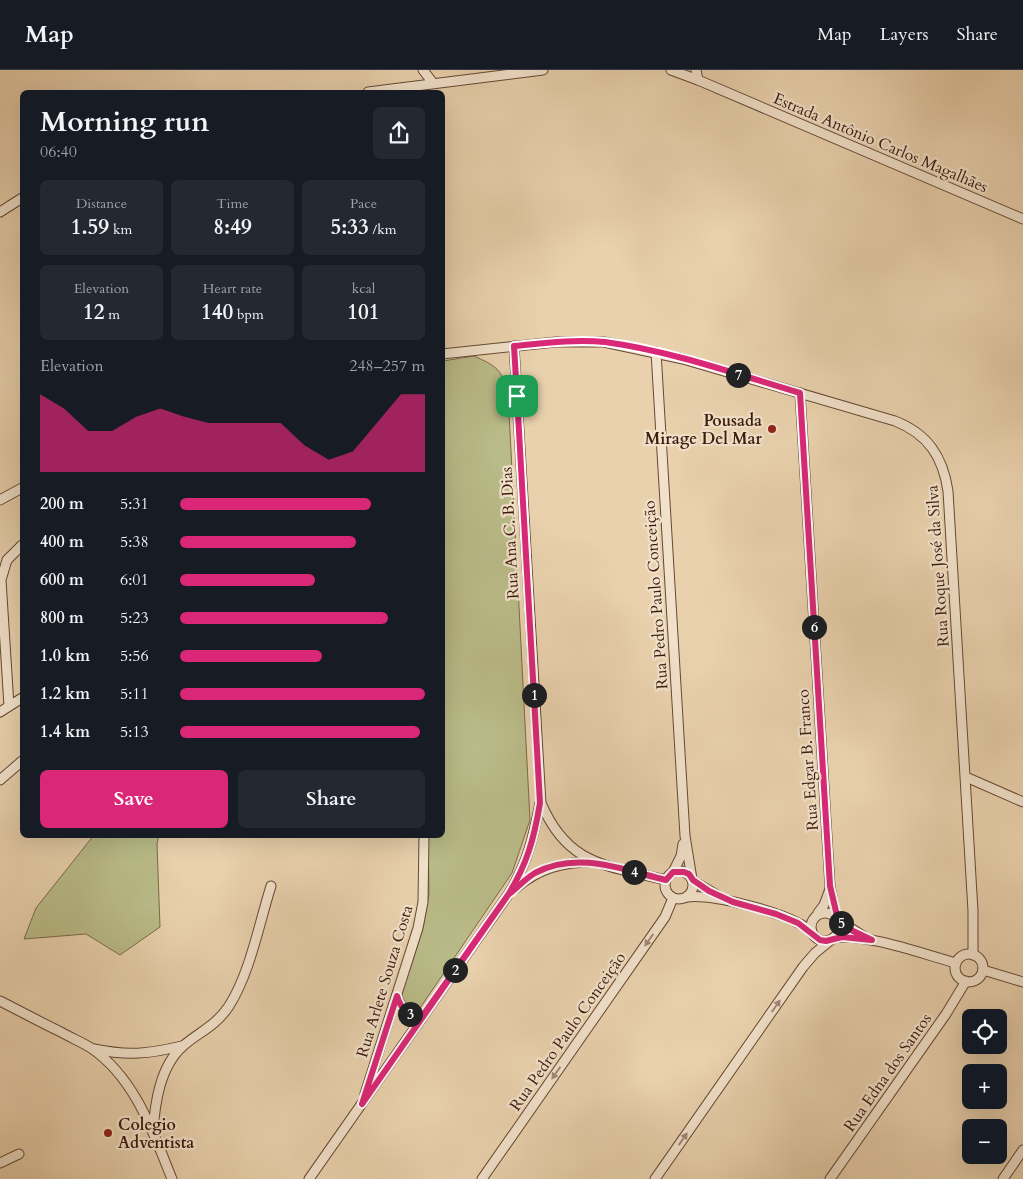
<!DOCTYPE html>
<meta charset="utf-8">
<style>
body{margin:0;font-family:Cardo,serif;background:#242831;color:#f1f3f6;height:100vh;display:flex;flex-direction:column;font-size:19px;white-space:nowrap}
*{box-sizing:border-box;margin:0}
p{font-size:16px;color:#9ea1a6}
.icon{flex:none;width:28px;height:28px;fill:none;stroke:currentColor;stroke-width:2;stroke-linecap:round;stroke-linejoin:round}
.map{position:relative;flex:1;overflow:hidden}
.sheet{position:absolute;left:20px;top:20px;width:425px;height:748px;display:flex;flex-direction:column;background:#171b24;border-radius:8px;box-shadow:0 5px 20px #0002}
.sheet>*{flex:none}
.tools{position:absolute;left:962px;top:939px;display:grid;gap:10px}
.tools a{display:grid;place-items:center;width:45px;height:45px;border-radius:8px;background:#171b24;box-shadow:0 5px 20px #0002;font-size:25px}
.pin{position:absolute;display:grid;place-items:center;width:42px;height:42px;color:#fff;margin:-21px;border-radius:10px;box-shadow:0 2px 8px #0006}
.km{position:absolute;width:25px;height:25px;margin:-12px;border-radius:50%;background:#222;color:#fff;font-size:14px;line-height:25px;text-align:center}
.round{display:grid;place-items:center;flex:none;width:52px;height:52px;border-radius:8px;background:#242831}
.headline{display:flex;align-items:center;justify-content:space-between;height:85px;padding:0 20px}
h1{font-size:28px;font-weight:600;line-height:38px}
.stats{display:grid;grid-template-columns:repeat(3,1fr);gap:8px;height:85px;padding:5px 20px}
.stats div{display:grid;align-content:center;border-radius:8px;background:#242831;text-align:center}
.stats b{font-size:21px;font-weight:600}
.stats small{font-size:14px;font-weight:400}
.stats p{font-size:14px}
.chart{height:140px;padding:10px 20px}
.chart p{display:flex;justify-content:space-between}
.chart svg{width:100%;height:90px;margin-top:5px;fill:#db2777;opacity:.7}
.button{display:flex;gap:10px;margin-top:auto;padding:10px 20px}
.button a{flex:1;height:58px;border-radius:8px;background:#db2777;color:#fff;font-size:20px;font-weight:600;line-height:58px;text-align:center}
.button a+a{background:#242831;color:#f1f3f6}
ul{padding:0 20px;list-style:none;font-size:16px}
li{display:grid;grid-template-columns:80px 60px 1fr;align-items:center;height:38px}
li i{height:12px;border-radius:6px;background:#db2777}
header{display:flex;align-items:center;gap:30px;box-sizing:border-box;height:70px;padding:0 25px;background:#171b24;border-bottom:1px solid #363941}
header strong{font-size:24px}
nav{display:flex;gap:28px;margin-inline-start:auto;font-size:18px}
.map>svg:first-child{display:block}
.green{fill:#b9bb88;stroke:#7a6a4a}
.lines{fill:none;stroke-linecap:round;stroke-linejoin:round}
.minor-casing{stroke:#674834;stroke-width:11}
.minor{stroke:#f1e1ca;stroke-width:9}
.oneway{fill:#a08774}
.route-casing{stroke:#fff;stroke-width:10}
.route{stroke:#db2777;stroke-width:6}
.poi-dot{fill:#8f2418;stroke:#f1e1ca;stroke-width:2}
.labels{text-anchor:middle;stroke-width:4.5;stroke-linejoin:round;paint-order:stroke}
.street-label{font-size:16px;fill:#3c1a0c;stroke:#f1e1ca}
.poi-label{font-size:16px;font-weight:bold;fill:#3c1a0c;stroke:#f1e1ca;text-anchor:end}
</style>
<header>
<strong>Map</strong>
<nav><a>Map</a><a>Layers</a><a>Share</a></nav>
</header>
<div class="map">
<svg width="1023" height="1109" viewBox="0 0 1023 1109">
<rect width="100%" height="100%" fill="#e9d1ad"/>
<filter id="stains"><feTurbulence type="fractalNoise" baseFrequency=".004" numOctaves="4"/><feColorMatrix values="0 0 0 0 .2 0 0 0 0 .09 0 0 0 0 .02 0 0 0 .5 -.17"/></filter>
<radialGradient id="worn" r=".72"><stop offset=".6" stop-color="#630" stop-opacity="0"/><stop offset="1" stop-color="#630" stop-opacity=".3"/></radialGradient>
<!-- green -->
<g class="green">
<path d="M 474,286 C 496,296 502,299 508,323 L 530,750 L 512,803 L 420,938 L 412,941 L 403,934 L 401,925 L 423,858 L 429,824 L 428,765 L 442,765 L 443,291 Z"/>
<polygon points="94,765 159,765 157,774 160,857 120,885 86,864 24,869 36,838"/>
</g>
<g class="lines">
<defs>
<g id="minor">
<polyline points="423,0 433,13"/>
<polyline points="671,0 698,10 1023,149"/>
<polyline points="696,0 698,10"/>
<polyline points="368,22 543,0"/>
<polyline points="0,142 22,128"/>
<path d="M 514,276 L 541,733 C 568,796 606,795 666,810"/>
<polyline points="656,282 685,766 692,809"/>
<path d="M 442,284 L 556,272 L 604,272 L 683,289 L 895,351 C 928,364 943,387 948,421 L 973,841 L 973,885"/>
<polyline points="800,323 830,816 836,848"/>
<polyline points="0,430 22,418"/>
<polyline points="9,636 1,510 7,490 22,475"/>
<polyline points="0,642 22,628"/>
<polyline points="966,707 1023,732"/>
<polyline points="0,710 22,691"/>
<circle cx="679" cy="815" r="14"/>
<polyline points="673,802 681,786 683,774"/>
<polyline points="693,811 717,825"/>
<path d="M 516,818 C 539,798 563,792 593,792"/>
<path d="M 687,827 C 713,824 777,841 800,854 C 804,856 808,860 812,863"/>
<circle cx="825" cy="857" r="14"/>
<polyline points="818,843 824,835 830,819"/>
<polyline points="838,850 863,866"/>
<path d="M 833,868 C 867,863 922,884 956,893"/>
<circle cx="969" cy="898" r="14"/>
<polyline points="983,900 1023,912"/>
<path d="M 397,926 C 401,939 407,945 421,948"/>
<path d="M 0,931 C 20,941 40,952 61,962 C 71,968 82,972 91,978 C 135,1008 153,1062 172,1109"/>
<path d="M 94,979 C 128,986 148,984 182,976"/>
<polyline points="365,1024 418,858 423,832 424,765"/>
<path d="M 153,1061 C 155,1033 160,996 183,976 C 199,962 216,956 229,936 C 250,903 259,854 271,816"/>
<polyline points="0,1093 19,1084"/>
<path d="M 309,1109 L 508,825 C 527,794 533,769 540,733"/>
<polyline points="482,1109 665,847 673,828"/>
<polyline points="655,1109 803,897 815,883 831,870"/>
<polyline points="830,1109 946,944 966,911"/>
<polyline points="1003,1109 1023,1080"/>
</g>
</defs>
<!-- minor casing -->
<use href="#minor" class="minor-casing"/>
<!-- minor -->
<use href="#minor" class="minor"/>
</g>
<!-- one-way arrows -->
<defs><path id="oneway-solid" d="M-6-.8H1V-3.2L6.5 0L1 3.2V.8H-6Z" transform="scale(1.25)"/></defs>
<g class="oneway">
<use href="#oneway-solid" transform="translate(649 870) rotate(125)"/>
<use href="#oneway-solid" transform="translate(776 936) rotate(-55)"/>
<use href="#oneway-solid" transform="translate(556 1003) rotate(125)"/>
<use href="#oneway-solid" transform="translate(683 1069) rotate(-55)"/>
</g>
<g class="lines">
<defs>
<path id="route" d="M 517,326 L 540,733 C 534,769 527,794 508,825 L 362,1034 L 397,926 C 401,939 407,945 421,948 L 508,825 C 517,818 525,809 535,803 C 577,780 624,800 666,810 L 673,802 L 684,802 L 689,804 L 693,810 L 709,821 L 733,832 L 776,844 L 798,853 L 820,870 L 826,871 L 842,867 L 872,870 L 853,861 L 838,850 L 830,816 L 800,323 C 736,304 671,281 605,272 C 575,269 544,273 514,276 L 517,326"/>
</defs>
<!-- route casing -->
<use href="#route" class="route-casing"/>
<!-- route -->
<use href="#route" class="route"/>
</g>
<!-- markers -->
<g class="poi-dot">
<circle cx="772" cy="359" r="5"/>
<circle cx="108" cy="1063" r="5"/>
</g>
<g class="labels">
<!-- street labels -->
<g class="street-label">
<text transform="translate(881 72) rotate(23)" y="6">Estrada Antônio Carlos Magalhães</text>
<text transform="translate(509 463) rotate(-93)" y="6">Rua Ana C. B. Dias</text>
<text transform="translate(937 496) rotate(-94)" y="6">Rua Roque José da Silva</text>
<text transform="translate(655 525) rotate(-94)" y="6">Rua Pedro Paulo Conceição</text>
<text transform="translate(807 690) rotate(-94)" y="6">Rua Edgar B. Franco</text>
<text transform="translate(384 911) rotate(-73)" y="6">Rua Arlete Souza Costa</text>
<text transform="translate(567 961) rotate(-55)" y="6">Rua Pedro Paulo Conceição</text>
<text transform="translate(887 1002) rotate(-55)" y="6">Rua Edna dos Santos</text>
</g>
<!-- poi labels -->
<g class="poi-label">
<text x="762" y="356">Pousada<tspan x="762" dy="18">Mirage Del Mar</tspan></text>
<text x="118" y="1060" text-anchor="start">Colegio<tspan x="118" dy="18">Adventista</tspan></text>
</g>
</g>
<rect width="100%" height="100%" filter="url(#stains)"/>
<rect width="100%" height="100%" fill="url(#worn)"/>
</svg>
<div class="tools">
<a><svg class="icon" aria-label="locate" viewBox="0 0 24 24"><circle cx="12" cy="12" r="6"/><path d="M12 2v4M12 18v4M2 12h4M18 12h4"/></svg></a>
<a>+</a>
<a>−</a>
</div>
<div class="pin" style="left:517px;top:326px;background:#1e9e55"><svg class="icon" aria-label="arrive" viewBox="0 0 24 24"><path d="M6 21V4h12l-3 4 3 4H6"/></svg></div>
<b class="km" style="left:534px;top:625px">1</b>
<b class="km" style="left:455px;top:900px">2</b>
<b class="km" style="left:410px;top:944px">3</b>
<b class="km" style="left:634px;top:802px">4</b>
<b class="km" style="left:841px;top:853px">5</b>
<b class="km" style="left:814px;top:557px">6</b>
<b class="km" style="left:738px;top:305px">7</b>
<section class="sheet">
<div class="headline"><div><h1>Morning run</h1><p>06:40</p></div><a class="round"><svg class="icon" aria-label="share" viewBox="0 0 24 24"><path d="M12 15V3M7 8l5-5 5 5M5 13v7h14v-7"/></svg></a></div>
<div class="stats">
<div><p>Distance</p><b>1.59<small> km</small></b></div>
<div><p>Time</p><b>8:49</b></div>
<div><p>Pace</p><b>5:33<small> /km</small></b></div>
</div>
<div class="stats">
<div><p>Elevation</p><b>12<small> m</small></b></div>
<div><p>Heart rate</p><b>140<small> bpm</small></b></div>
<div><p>kcal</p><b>101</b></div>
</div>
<div class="chart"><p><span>Elevation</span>248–257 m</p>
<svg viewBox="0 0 160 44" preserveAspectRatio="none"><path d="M0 44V6L10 13L20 24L30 24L40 17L50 13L60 17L70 20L80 20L90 20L100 20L110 31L120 38L130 34L140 20L150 6L160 6V44z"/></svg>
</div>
<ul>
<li><b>200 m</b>5:31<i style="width:78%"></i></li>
<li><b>400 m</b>5:38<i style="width:72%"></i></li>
<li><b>600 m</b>6:01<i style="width:55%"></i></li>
<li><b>800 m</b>5:23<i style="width:85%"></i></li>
<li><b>1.0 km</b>5:56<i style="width:58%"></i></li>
<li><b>1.2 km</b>5:11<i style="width:100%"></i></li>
<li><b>1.4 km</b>5:13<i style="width:98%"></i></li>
</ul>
<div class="button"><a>Save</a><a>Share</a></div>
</section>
</div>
